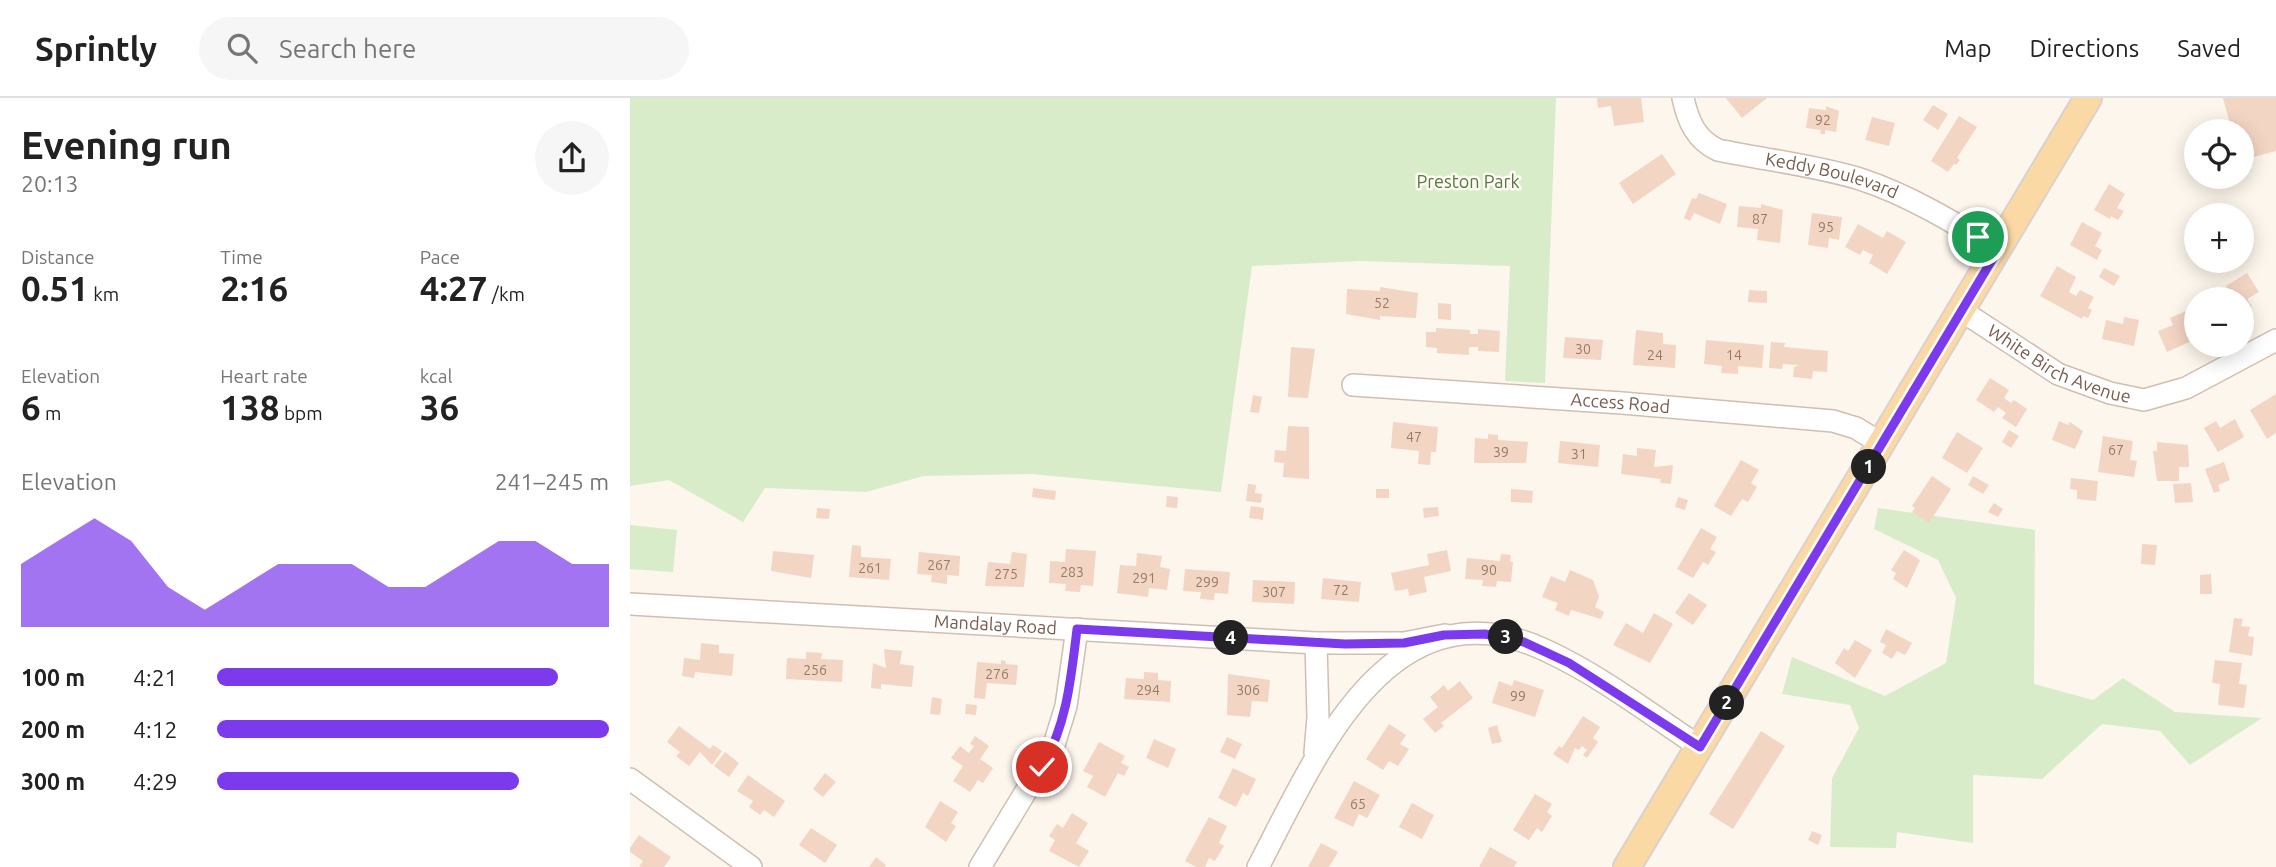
<!DOCTYPE html>
<meta charset="utf-8">
<style>
body{margin:0;font-family:Ubuntu,sans-serif;background:#f6f6f6;color:#222;height:100vh;display:flex;flex-direction:column;font-size:26px;white-space:nowrap}
*{box-sizing:border-box;margin:0}
p{font-size:23px;color:#767676}
.icon{flex:none;width:38px;height:38px;fill:none;stroke:currentColor;stroke-width:2;stroke-linecap:round;stroke-linejoin:round}
.map{position:relative;flex:1;overflow:hidden}
.details{display:flex;flex-direction:column;background:#fff;width:630px}
.details>*{flex:none}
.controls{position:absolute;left:1554px;top:21px;display:grid;gap:14px}
.controls a{display:grid;place-items:center;width:70px;height:70px;border-radius:50%;background:#fff;box-shadow:0 4px 18px #0003;font-size:35px}
.pin{position:absolute;display:grid;place-items:center;width:60px;height:60px;color:#fff;margin:-30px;border:4px solid #fff;border-radius:50%;box-shadow:0 2px 7px #0007}
.km{position:absolute;width:35px;height:35px;margin:-18px;border-radius:50%;background:#222;color:#fff;font-size:19px;line-height:35px;text-align:center}
.round{display:grid;place-items:center;flex:none;width:74px;height:74px;border-radius:37px;background:#f6f6f6}
.headline{display:flex;align-items:center;justify-content:space-between;height:119px;padding:0 21px}
h1{font-size:38px;font-weight:600;line-height:52px}
.figures{display:grid;grid-template-columns:repeat(3,1fr);gap:10px;height:119px;padding:7px 21px}
.figures div{display:grid;align-content:center}
.figures b{font-size:35px;font-weight:600}
.figures small{font-size:19px;font-weight:400}
.figures p{font-size:19px}
.chart{height:196px;padding:14px 21px}
.chart p{display:flex;justify-content:space-between}
.chart svg{width:100%;height:126px;margin-top:7px;fill:#7c3aed;opacity:.7}
ul{padding:0 21px;list-style:none;font-size:23px}
li{display:grid;grid-template-columns:112px 84px 1fr;align-items:center;height:52px}
li i{height:18px;border-radius:9px;background:#7c3aed}
header{display:flex;align-items:center;gap:42px;box-sizing:border-box;height:98px;padding:0 35px;background:#fff;border-bottom:2px solid #e0e0e0}
header strong{font-size:33px}
nav{display:flex;gap:38px;margin-inline-start:auto;font-size:24px}
.search{width:490px;height:63px;background:#f6f6f6;display:flex;align-items:center;gap:18px;box-sizing:border-box;padding:0 24px;border-radius:38px;color:#767676;font-size:26px}
main{display:flex;flex:1;min-height:0}
.map>svg:first-child{display:block}
.green{fill:#d8ecc9}
.building{fill:#f3d5c3}
.lines{fill:none;stroke-linecap:round;stroke-linejoin:round}
.minor-casing{stroke:#d1beb0;stroke-width:24}
.major-casing{stroke:#dad1cd;stroke-width:30}
.minor{stroke:#fff;stroke-width:21}
.major{stroke:#fbd9a5;stroke-width:26}
.route-casing{stroke:#fff;stroke-width:14}
.route{stroke:#7c3aed;stroke-width:9}
.labels{text-anchor:middle;stroke-width:5;stroke-linejoin:round;paint-order:stroke}
.number-label{font-size:14px;fill:#987a6a}
.street-label{font-size:18px;fill:#7a5c4d;stroke:#fffaf3}
.park-label{font-size:18px;fill:#537a41;stroke:#fffaf3}
</style>
<header>
<strong>Sprintly</strong>
<div class="search"><svg class="icon" aria-label="search" viewBox="0 0 24 24"><circle cx="10" cy="10" r="6"/><path d="M15 15l6 6"/></svg>Search here</div>
<nav><a>Map</a><a>Directions</a><a>Saved</a></nav>
</header>
<main>
<section class="details">
<div class="headline"><div><h1>Evening run</h1><p>20:13</p></div><a class="round"><svg class="icon" aria-label="share" viewBox="0 0 24 24"><path d="M12 15V3M7 8l5-5 5 5M5 13v7h14v-7"/></svg></a></div>
<div class="figures">
<div><p>Distance</p><b>0.51<small> km</small></b></div>
<div><p>Time</p><b>2:16</b></div>
<div><p>Pace</p><b>4:27<small> /km</small></b></div>
</div>
<div class="figures">
<div><p>Elevation</p><b>6<small> m</small></b></div>
<div><p>Heart rate</p><b>138<small> bpm</small></b></div>
<div><p>kcal</p><b>36</b></div>
</div>
<div class="chart"><p><span>Elevation</span>241–245 m</p>
<svg viewBox="0 0 160 44" preserveAspectRatio="none"><path d="M0 44V22L10 14L20 6L30 14L40 30L50 38L60 30L70 22L80 22L90 22L100 30L110 30L120 22L130 14L140 14L150 22L160 22V44z"/></svg>
</div>
<ul>
<li><b>100 m</b>4:21<i style="width:87%"></i></li>
<li><b>200 m</b>4:12<i style="width:100%"></i></li>
<li><b>300 m</b>4:29<i style="width:77%"></i></li>
</ul>
</section>
<div class="map">
<svg width="1646" height="769" viewBox="0 0 1646 769">
<rect width="100%" height="100%" fill="#fdf6ec"/>
<!-- green -->
<g class="green">
<polygon points="0,0 926,0 915,285 875,283 880,168 730,163 622,168 591,394 402,376 294,378 236,394 135,390 113,424 39,382 0,388"/>
<polygon points="1248,410 1405,432 1404,586 1463,602 1493,580 1545,614 1632,620 1560,667 1530,633 1472,626 1412,681 1343,677 1343,745 1267,734 1266,750 1200,749 1202,680 1229,630 1220,607 1152,596 1162,559 1255,598 1316,565 1326,500 1308,462 1244,431"/>
<polygon points="0,427 47,432 43,474 0,471"/>
</g>
<!-- building -->
<g class="building">
<polygon points="967,0 1011,0 1014,24 984,28 981,8 968,10"/>
<polygon points="1096,0 1137,0 1112,20"/>
<polygon points="1593,0 1646,0 1646,53 1612,62 1612,33 1602,33"/>
<polygon points="1303,7 1318,16 1308,32 1293,22"/>
<polygon points="1196,8 1209,13 1206,34 1195,32 1195,36 1190,36 1191,32 1176,30 1179,10 1196,12"/>
<polygon points="1329,18 1347,29 1327,60 1330,62 1326,67 1324,66 1318,74 1301,63"/>
<polygon points="1242,19 1265,25 1259,48 1235,42"/>
<polygon points="1032,56 1046,76 1003,106 989,85"/>
<polygon points="1479,86 1495,96 1487,110 1494,113 1488,122 1481,118 1480,121 1464,112"/>
<polygon points="1069,95 1097,106 1090,126 1064,115 1060,123 1054,120 1062,100 1066,101"/>
<polygon points="1131,106 1153,112 1150,145 1127,142 1128,131 1107,129 1109,108 1131,110"/>
<polygon points="1182,115 1212,119 1209,142 1199,140 1198,150 1178,147"/>
<polygon points="1452,124 1472,135 1465,148 1472,152 1467,162 1440,147"/>
<polygon points="1228,126 1253,140 1257,133 1276,144 1257,176 1239,165 1243,157 1233,152 1230,157 1215,149"/>
<polygon points="1427,168 1446,179 1439,194 1446,198 1450,192 1464,199 1458,210 1462,212 1458,220 1453,218 1452,221 1410,198"/>
<polygon points="1474,170 1490,178 1484,188 1469,179"/>
<polygon points="1617,175 1629,194 1617,201 1622,208 1612,219 1612,201 1594,201 1601,197 1596,188"/>
<polygon points="750,189 788,195 786,220 750,218 750,222 716,216 717,191 750,193"/>
<polygon points="1119,192 1137,193 1137,205 1118,204"/>
<polygon points="808,205 821,206 821,222 808,221"/>
<polygon points="1565,209 1566,233 1563,234 1566,241 1537,254 1528,233 1543,227 1540,220"/>
<polygon points="1494,219 1509,222 1504,248 1472,241 1476,222 1493,226"/>
<polygon points="806,230 840,232 840,236 848,236 848,231 870,233 869,254 848,253 848,249 839,249 839,257 807,255 807,250 796,249 796,234 806,234"/>
<polygon points="1006,232 1033,235 1033,246 1046,247 1045,270 1003,267"/>
<polygon points="935,239 973,242 971,262 933,260"/>
<polygon points="1076,242 1134,247 1132,270 1108,268 1108,276 1091,275 1092,268 1074,266"/>
<polygon points="1141,244 1155,245 1154,249 1198,253 1197,274 1183,273 1182,281 1163,279 1164,269 1169,267 1153,266 1152,271 1139,270"/>
<polygon points="661,249 685,251 678,300 658,299"/>
<polygon points="1360,280 1379,292 1374,300 1381,305 1384,302 1397,311 1386,329 1372,320 1376,315 1368,309 1364,314 1346,302"/>
<polygon points="1646,296 1646,335 1637,341 1620,312"/>
<polygon points="623,297 632,299 629,315 620,314"/>
<polygon points="1605,321 1614,339 1588,354 1574,330 1586,323 1590,330"/>
<polygon points="1429,323 1438,327 1440,324 1453,333 1445,351 1422,342"/>
<polygon points="763,324 808,329 806,354 801,354 800,367 788,366 789,353 761,350"/>
<polygon points="658,328 679,329 679,381 653,379 654,365 644,364 645,352 656,353"/>
<polygon points="1379,332 1389,338 1381,350 1372,344"/>
<polygon points="1327,334 1353,350 1337,375 1312,360"/>
<polygon points="858,336 868,337 868,342 898,344 896,365 844,365 845,340 858,341"/>
<polygon points="1473,338 1503,343 1500,362 1507,363 1504,379 1468,374"/>
<polygon points="930,343 970,347 968,369 928,365"/>
<polygon points="1527,344 1558,347 1559,369 1549,369 1549,383 1527,383 1523,353 1527,353"/>
<polygon points="1007,350 1026,352 1024,369 1043,367 1041,386 1030,385 1031,381 991,376 993,356 1007,358"/>
<polygon points="1111,362 1129,372 1121,385 1127,389 1118,404 1112,401 1101,418 1084,408"/>
<polygon points="1594,364 1600,382 1588,387 1590,393 1584,395 1575,371"/>
<polygon points="1302,378 1321,391 1299,425 1282,414 1285,410 1282,408"/>
<polygon points="1343,378 1359,387 1353,396 1338,387"/>
<polygon points="1441,380 1468,383 1466,403 1447,401 1447,392 1440,391"/>
<polygon points="1561,385 1563,404 1545,405 1543,386"/>
<polygon points="618,386 626,387 625,395 632,396 631,405 616,403"/>
<polygon points="403,390 426,393 425,402 402,399"/>
<rect x="746" y="391" width="13" height="9"/>
<polygon points="881,391 903,393 902,405 881,404"/>
<polygon points="537,398 548,399 547,410 536,409"/>
<polygon points="1048,399 1058,402 1055,412 1045,409"/>
<polygon points="1364,405 1373,411 1368,419 1358,414"/>
<polygon points="621,408 634,410 633,422 619,420"/>
<polygon points="808,409 809,418 794,420 793,410"/>
<polygon points="187,410 200,411 199,421 186,420"/>
<polygon points="1071,430 1087,439 1080,451 1086,454 1078,467 1073,464 1063,480 1047,471"/>
<polygon points="1512,446 1527,447 1525,467 1511,466"/>
<polygon points="222,447 231,448 231,459 261,461 259,482 219,479"/>
<polygon points="436,451 466,453 463,488 451,487 450,494 435,493 436,486 419,485 420,463 435,464"/>
<polygon points="817,452 821,473 794,479 797,494 779,498 778,491 765,493 761,475 799,467 797,456"/>
<polygon points="1274,452 1290,462 1277,490 1263,481 1266,475 1261,472"/>
<polygon points="143,453 184,457 181,480 141,473"/>
<polygon points="289,454 330,458 329,478 317,477 317,486 301,484 302,477 287,476"/>
<polygon points="382,454 397,456 394,489 355,488 358,464 380,466"/>
<polygon points="507,455 532,458 530,469 540,471 537,492 519,490 518,499 487,495 490,467 506,468"/>
<polygon points="871,456 881,457 880,463 883,464 881,484 867,483 866,489 852,488 853,482 835,481 837,460 870,463"/>
<polygon points="555,471 600,474 598,496 585,495 584,502 570,501 571,494 553,493"/>
<polygon points="940,472 963,482 969,499 965,509 974,514 971,521 941,512 939,518 925,512 928,505 912,499 921,478 935,484"/>
<polygon points="1581,476 1582,496 1570,496 1570,477"/>
<polygon points="693,480 731,484 729,504 691,501"/>
<polygon points="623,482 665,484 664,506 622,504"/>
<polygon points="1059,495 1077,507 1063,527 1045,515"/>
<polygon points="1024,515 1043,526 1020,565 983,547 996,525 1013,535"/>
<polygon points="1604,520 1613,521 1611,528 1620,529 1618,538 1624,539 1622,558 1599,554"/>
<polygon points="1256,531 1282,545 1275,557 1267,553 1262,561 1252,555 1256,547 1250,544"/>
<polygon points="1225,542 1242,552 1225,580 1205,565 1214,550 1218,553"/>
<polygon points="71,545 89,547 89,555 104,556 102,578 65,574 64,580 52,578 54,560 70,562"/>
<polygon points="254,551 272,553 270,566 284,568 282,589 251,586 251,591 241,590 243,565 256,570"/>
<polygon points="176,554 192,555 191,561 213,562 212,584 156,581 157,560 176,561"/>
<polygon points="371,562 376,563 375,566 388,567 386,587 357,585 355,601 344,600 347,564 371,566"/>
<polygon points="1585,562 1612,565 1609,586 1617,587 1614,610 1588,607 1590,586 1582,585"/>
<polygon points="514,574 528,575 528,582 541,583 540,604 494,601 496,580 514,581"/>
<polygon points="598,576 640,582 638,604 622,603 620,619 597,617"/>
<polygon points="884,582 914,592 905,619 862,605 869,583 882,588"/>
<polygon points="830,583 843,600 811,625 814,628 805,635 793,621 808,609 800,599 814,587 818,593"/>
<polygon points="302,599 312,601 310,617 300,616"/>
<polygon points="336,606 347,607 346,617 335,616"/>
<polygon points="953,618 970,629 963,640 968,644 957,660 953,657 957,652 952,648 949,652 945,650 938,666 923,656 929,648 932,650"/>
<polygon points="759,626 776,637 770,646 779,651 768,668 759,663 753,672 736,661"/>
<polygon points="867,627 872,644 862,646 858,630"/>
<polygon points="49,628 80,651 83,647 92,653 82,667 70,654 59,668 46,658 50,654 37,644"/>
<polygon points="1131,633 1155,648 1103,731 1079,716"/>
<polygon points="345,638 359,648 350,661 363,670 353,685 348,682 340,694 323,683 333,668 321,660 330,648 339,655 344,648 340,646"/>
<polygon points="597,639 612,646 605,661 590,654"/>
<polygon points="524,641 546,651 538,670 516,660"/>
<polygon points="469,644 495,658 491,665 499,669 494,678 488,675 475,699 457,689 463,678 453,673"/>
<polygon points="95,654 109,665 99,679 84,668"/>
<polygon points="603,670 626,681 618,698 613,695 606,709 588,700"/>
<polygon points="195,675 206,684 193,699 183,691"/>
<polygon points="118,677 155,703 144,719 134,712 130,717 119,709 123,703 107,693"/>
<polygon points="724,683 750,697 737,720 729,716 723,729 704,720"/>
<polygon points="905,696 922,706 917,714 922,718 912,734 907,730 899,742 883,732"/>
<polygon points="310,703 328,714 321,725 326,728 316,744 295,729"/>
<polygon points="782,705 804,717 792,741 769,729"/>
<polygon points="442,715 458,725 446,745 459,753 449,769 419,753 425,742 419,738 427,726 433,730"/>
<polygon points="579,719 597,728 589,745 594,748 585,763 579,760 575,769 566,769 555,763"/>
<polygon points="181,730 207,747 195,765 169,747"/>
<polygon points="1182,733 1192,737 1188,747 1178,742"/>
<polygon points="9,737 41,759 34,769 9,769 13,763 0,754 0,750"/>
<polygon points="691,745 708,754 699,769 678,769"/>
<polygon points="860,749 887,764 884,769 849,769"/>
<polygon points="246,759 256,767 255,769 239,769"/>
</g>
<g class="lines">
<defs>
<g id="minor">
<path id="s1" d="M 1053,0 C 1058,23 1066,42 1088,52 C 1136,62 1184,67 1230,81 C 1279,97 1325,125 1368,152"/>
<path id="s2" d="M 1332,213 L 1428,276 L 1480,295 L 1514,302 L 1556,290 L 1646,242"/>
<path id="s3" d="M 723,287 L 992,305 L 1203,323 L 1226,330 L 1252,346"/>
<path id="s4" d="M 0,506 L 686,545 L 774,545 L 815,537"/>
<polyline points="685,655 688,619 686,545"/>
<polyline points="0,681 121,769"/>
<polyline points="350,769 424,647 436,608 447,531"/>
<path d="M 628,769 C 686,659 759,478 917,553 C 971,578 1020,616 1070,649"/>
</g>
<polyline id="major" points="997,769 1458,0"/>
</defs>
<!-- minor casing -->
<use href="#minor" class="minor-casing"/>
<!-- major casing -->
<use href="#major" class="major-casing"/>
<!-- minor -->
<use href="#minor" class="minor"/>
<!-- major -->
<use href="#major" class="major"/>
</g>
<g class="lines">
<defs>
<path id="route" d="M 412,669 C 437,626 441,580 447,531 L 715,546 L 774,545 L 814,537 L 855,536 L 894,544 L 939,565 L 1070,649 L 1368,152 L 1348,139"/>
</defs>
<!-- route casing -->
<use href="#route" class="route-casing"/>
<!-- route -->
<use href="#route" class="route"/>
</g>
<g class="labels">
<!-- number labels -->
<g class="number-label">
<text x="1193" y="27">92</text>
<text x="1130" y="126">87</text>
<text x="1196" y="134">95</text>
<text x="752" y="210">52</text>
<text x="953" y="256">30</text>
<text x="1025" y="262">24</text>
<text x="1104" y="262">14</text>
<text x="784" y="344">47</text>
<text x="1486" y="357">67</text>
<text x="871" y="359">39</text>
<text x="949" y="361">31</text>
<text x="309" y="472">267</text>
<text x="240" y="475">261</text>
<text x="859" y="477">90</text>
<text x="442" y="479">283</text>
<text x="376" y="481">275</text>
<text x="514" y="485">291</text>
<text x="577" y="489">299</text>
<text x="711" y="497">72</text>
<text x="644" y="499">307</text>
<text x="185" y="577">256</text>
<text x="367" y="581">276</text>
<text x="518" y="597">294</text>
<text x="618" y="597">306</text>
<text x="888" y="603">99</text>
<text x="728" y="711">65</text>
</g>
<!-- street labels -->
<g class="street-label">
<text dy="6" stroke="none"><textPath href="#s1" startOffset="182">Keddy Boulevard</textPath></text>
<text dy="6" stroke="none"><textPath href="#s2" startOffset="112">White Birch Avenue</textPath></text>
<text dy="6" stroke="none"><textPath href="#s3" startOffset="268">Access Road</textPath></text>
<text dy="6" stroke="none"><textPath href="#s4" startOffset="366">Mandalay Road</textPath></text>
</g>
<!-- park labels -->
<g class="park-label">
<text x="838" y="90">Preston Park</text>
</g>
</g>
</svg>
<div class="controls">
<a><svg class="icon" aria-label="locate" viewBox="0 0 24 24"><circle cx="12" cy="12" r="6"/><path d="M12 2v4M12 18v4M2 12h4M18 12h4"/></svg></a>
<a>+</a>
<a>−</a>
</div>
<div class="pin" style="left:1348px;top:139px;background:#1e9e55"><svg class="icon" aria-label="arrive" viewBox="0 0 24 24"><path d="M6 21V4h12l-3 4 3 4H6"/></svg></div>
<div class="pin" style="left:412px;top:669px;background:#d93025"><svg class="icon" aria-label="check" viewBox="0 0 24 24"><path d="M5 12l5 5 9-10"/></svg></div>
<b class="km" style="left:1239px;top:369px">1</b>
<b class="km" style="left:1097px;top:605px">2</b>
<b class="km" style="left:876px;top:539px">3</b>
<b class="km" style="left:601px;top:540px">4</b>
</div>
</main>
